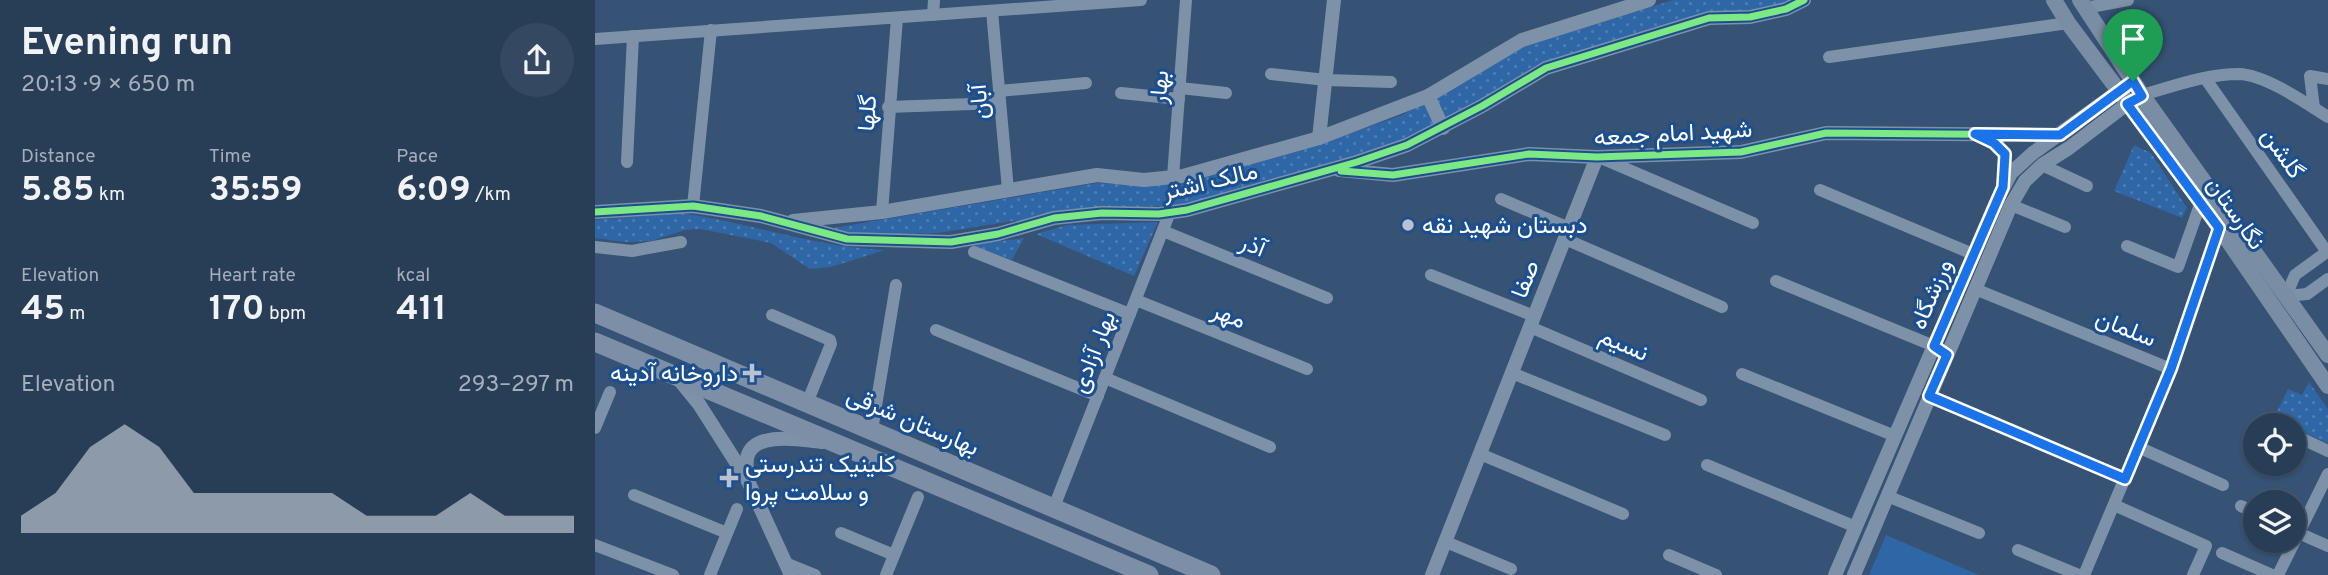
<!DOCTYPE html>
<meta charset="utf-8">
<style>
body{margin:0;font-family:Overpass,Vazirmatn,sans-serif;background:#344961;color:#f1f3f6;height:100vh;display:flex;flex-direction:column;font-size:26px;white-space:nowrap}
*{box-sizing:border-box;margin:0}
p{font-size:23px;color:#a5aeba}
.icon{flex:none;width:38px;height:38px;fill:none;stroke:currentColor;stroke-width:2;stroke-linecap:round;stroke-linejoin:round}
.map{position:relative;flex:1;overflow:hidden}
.sheet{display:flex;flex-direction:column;background:#283e57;width:595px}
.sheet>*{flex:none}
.tools{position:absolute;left:1648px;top:413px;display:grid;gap:14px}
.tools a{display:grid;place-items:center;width:63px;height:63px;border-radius:50%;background:#283e57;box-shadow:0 2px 5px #0004,0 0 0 2px #44576d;font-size:35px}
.pin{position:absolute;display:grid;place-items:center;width:60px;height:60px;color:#fff;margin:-72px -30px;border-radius:50% 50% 50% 0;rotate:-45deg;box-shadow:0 0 7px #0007}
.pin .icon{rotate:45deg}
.round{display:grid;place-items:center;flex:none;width:74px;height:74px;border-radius:37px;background:#344961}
.overview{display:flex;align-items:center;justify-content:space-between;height:119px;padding:0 21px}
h1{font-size:38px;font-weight:700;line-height:52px}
.stats{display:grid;grid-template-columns:repeat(3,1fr);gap:10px;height:119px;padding:7px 21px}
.stats div{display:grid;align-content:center}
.stats b{font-size:35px;font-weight:700}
.stats small{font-size:19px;font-weight:400}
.stats p{font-size:19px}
.chart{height:196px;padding:14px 21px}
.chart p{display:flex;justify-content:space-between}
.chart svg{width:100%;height:126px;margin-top:7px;fill:#b9c2ce;opacity:.7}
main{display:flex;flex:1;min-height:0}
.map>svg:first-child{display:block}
.green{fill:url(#green-dots)}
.pitch{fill:#2f66a5}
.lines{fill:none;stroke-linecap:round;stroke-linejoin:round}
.minor{stroke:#7d92a8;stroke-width:12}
.tertiary{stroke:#7d92a8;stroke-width:14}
.secondary{stroke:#798da4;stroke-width:16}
.primary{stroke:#7d8ea7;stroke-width:19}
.cycleway-casing{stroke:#1b4f8f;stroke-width:11}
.cycleway{stroke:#7ce984;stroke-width:7}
.route-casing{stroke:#fff;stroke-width:14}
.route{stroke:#1a73e8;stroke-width:9}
.poi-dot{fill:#b9c2ce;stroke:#1b4f8f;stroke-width:2.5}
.labels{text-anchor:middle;stroke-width:6;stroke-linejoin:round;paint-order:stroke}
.street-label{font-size:24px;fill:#fff;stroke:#1b4f8f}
.poi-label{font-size:24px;fill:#fff;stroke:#1b4f8f;text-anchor:start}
</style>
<main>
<section class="sheet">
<div class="overview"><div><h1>Evening run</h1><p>20:13 · 9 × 650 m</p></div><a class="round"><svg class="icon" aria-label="share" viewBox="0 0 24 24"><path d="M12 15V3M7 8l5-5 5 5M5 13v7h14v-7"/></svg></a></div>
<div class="stats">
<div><p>Distance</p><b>5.85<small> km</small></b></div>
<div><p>Time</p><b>35:59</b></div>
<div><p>Pace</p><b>6:09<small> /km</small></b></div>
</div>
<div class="stats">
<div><p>Elevation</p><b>45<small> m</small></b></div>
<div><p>Heart rate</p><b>170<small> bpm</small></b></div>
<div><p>kcal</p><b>411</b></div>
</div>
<div class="chart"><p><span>Elevation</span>293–297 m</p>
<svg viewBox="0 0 160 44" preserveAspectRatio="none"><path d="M0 44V38L10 30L20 14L30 6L40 14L50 30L60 30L70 30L80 30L90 30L100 38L110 38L120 38L130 30L140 38L150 38L160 38V44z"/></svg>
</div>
</section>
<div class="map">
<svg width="1733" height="575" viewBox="0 0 1733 575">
<defs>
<pattern id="green-dots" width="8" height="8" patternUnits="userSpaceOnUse" patternTransform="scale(1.75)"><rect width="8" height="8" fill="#2f66a5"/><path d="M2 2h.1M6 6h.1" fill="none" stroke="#4e7db2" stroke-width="1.8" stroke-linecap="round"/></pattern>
</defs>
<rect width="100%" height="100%" fill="#365274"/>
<!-- green -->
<g class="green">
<polygon points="1078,0 1198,0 1185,5 1010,44 942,65 864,113 805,142 633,195 586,205 488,210 343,233 259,235 238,228 502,183 543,185 586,184 728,143 807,115 933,45"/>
<polygon points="1539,145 1556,153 1592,208 1587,218 1519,191"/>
<path d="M 87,213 C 156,223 220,247 290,250 L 236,267 L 215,269 L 176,243 L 105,229 L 90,230 L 56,241 L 30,242 L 0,238 L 0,220 Z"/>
<polygon points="563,222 539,276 441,234 472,225"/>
<polygon points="429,238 417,260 376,245"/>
<polygon points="1714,382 1733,409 1733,443 1699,428 1699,425 1679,418 1693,389 1707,395"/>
</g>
<!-- pitch -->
<polygon class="pitch" points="1291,535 1384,575 1274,575"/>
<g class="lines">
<!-- minor -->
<g class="minor">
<polyline points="1490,8 1533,0"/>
<polyline points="397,11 413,190"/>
<polyline points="338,15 339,0"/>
<polyline points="0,39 546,0"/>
<polyline points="1234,57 1473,23"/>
<polyline points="676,74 731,80 796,82"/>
<polyline points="1610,78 1732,252"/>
<polyline points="585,88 631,93"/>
<polyline points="404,91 491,83"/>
<polyline points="526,93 584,99"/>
<path d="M 1547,95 C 1579,86 1611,74 1644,74 C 1671,75 1711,103 1733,117"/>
<polyline points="293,107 405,103"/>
<polyline points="1719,108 1715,76 1733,79"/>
<polyline points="1006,158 1158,223"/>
<polyline points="32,162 38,36"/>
<polyline points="1447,165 1492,186"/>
<polyline points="578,177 591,0"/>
<polyline points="1225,190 1378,254"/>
<polyline points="906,199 974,228"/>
<polyline points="1416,205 1470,227"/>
<polyline points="98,206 116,30"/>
<polyline points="287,212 302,18"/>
<polyline points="568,231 732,298"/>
<polyline points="970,239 1127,307"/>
<polyline points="1532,246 1583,267 1606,202"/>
<polyline points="0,247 37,251 86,242"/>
<polyline points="1733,251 1700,275 1691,296 1712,294 1733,279"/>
<polyline points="379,252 535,314"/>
<polyline points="836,275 939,316"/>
<polyline points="1181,281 1339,346 1352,355"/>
<polyline points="1380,289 1576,369"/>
<polyline points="541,300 712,369"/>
<polyline points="177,315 235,340 236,344 212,403"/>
<polyline points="935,327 1106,400"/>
<polyline points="341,330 503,396"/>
<polyline points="917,373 1070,435"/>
<polyline points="1147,374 1300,436"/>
<polyline points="510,378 675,447"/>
<polyline points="1334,396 1530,479"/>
<polyline points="0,428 15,392"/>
<polyline points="277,430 301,285"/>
<polyline points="1699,435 1733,451"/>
<polyline points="1543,447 1628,485"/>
<polyline points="885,454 1028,514"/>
<polyline points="1112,465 1261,527"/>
<polyline points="39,495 132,533"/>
<polyline points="1292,496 1384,533"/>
<polyline points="1519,505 1611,546 1598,575"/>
<polyline points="1646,506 1661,513"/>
<polyline points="459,507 575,212"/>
<polyline points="1699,531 1733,546"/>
<polyline points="246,533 299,555"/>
<polyline points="851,542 916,569"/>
<polyline points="0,545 78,575"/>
<polyline points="1423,550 1484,575"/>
<polyline points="1627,553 1677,575"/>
<polyline points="1074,555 1121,575"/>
<polyline points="193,564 220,575"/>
<polyline points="115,575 142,509"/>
<polyline points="291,575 323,497"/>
<polyline points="1489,575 1576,369 1624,228"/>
<polyline points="1683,575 1733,474"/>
</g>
<!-- tertiary -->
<g class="tertiary">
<polyline points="833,96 848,128"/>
<polyline points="1385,136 1399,143 1410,154 1409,183"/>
<polyline points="724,138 739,0"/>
<polyline points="744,170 798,175 934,154 1002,157 1146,152 1231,133 1465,135"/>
<polyline points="0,212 98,206 166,216 252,239 356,242 403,234 459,218 507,213 564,214 592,210 762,162 812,145 887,106 951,68 1114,18 1155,17 1191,9 1209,0"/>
<polyline points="198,221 287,212 502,175 549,180 588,176 724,138 833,96 927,40 1054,0"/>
<polyline points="82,377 104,404 153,481 196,575"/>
<path d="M 153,480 C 152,473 151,465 152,458 C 158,430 207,440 227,442"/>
<polyline points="837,575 1002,157"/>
<polyline points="1240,575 1402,200 1416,173 1438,153 1531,86"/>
<polyline points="1259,575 1416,205 1430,181 1447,165 1474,148 1532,104"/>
</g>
<!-- secondary -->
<g class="secondary">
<polyline points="1459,0 1473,23 1601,194 1733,386"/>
<polyline points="1485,0 1547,95 1733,355"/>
</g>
<!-- primary -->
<g class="primary">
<polyline points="0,313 616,575"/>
<polyline points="0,342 554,575"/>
</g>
<defs>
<g id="cycleway">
<polyline points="746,171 798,175 934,154 1002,157 1146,152 1231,133 1465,135"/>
<polyline points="0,212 98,206 166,216 252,239 356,242 403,234 459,218 507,213 564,214 592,210 762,162 812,145 887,106 951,68 1114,18 1155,17 1191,9 1209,0"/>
</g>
</defs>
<!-- cycleway casing -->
<use href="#cycleway" class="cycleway-casing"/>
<!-- cycleway -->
<use href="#cycleway" class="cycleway"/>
</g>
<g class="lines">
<defs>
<polygon id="route" points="1538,81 1547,96 1532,104 1624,228 1576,369 1530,479 1334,396 1352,355 1339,346 1408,187 1410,154 1399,143 1380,134 1465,135"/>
</defs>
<!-- route casing -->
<use href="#route" class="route-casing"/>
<!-- route -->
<use href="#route" class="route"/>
</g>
<!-- markers -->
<g class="poi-dot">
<circle cx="813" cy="225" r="7"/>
<path d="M153.5 362.5h7v7h7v7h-7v7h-7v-7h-7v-7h7z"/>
<path d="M130.5 467.5h7v7h7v7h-7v7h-7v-7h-7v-7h7z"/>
</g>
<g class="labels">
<!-- street labels -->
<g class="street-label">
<text transform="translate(564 87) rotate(-86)" y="8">بهار</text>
<text transform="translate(384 102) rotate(-95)" y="8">آبان</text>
<text transform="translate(272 113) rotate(-86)" y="8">گلها</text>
<text transform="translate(1078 133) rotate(-3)" y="8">شهید امام جمعه</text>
<text transform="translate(1688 153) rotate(55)" y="8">گلشن</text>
<text transform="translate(615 181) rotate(-13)" y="8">مالک اشتر</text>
<text transform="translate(1641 213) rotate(55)" y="8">نگارستان</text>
<text transform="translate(658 245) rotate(22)" y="8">آذر</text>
<text transform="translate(930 279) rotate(-69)" y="8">صفا</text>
<text transform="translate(1336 294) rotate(-67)" y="8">ورزشگاه</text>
<text transform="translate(634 315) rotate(22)" y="8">مهر</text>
<text transform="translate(1531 328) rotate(22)" y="8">سلمان</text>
<text transform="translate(1029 344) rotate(23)" y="8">نسیم</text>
<text transform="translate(498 352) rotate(-69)" y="8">بهار آزادی</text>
<text transform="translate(318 421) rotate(23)" y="8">بهارستان شرقی</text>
</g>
<!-- poi labels -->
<g class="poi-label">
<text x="827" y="233">دبستان شهید نقه</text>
<text x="143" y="381" text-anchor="end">داروخانه آدینه</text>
<text x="150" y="472">کلینیک تندرستی<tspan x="150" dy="28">و سلامت پروا</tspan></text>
</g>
</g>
</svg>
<div class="tools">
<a><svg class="icon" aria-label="locate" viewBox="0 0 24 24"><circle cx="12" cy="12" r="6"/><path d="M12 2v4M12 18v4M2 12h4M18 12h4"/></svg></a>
<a><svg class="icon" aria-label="layers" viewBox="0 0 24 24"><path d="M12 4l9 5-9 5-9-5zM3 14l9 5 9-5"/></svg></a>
</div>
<div class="pin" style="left:1538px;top:81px;background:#1e9e55"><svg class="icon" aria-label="arrive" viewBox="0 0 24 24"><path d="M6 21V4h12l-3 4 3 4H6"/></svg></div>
</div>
</main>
